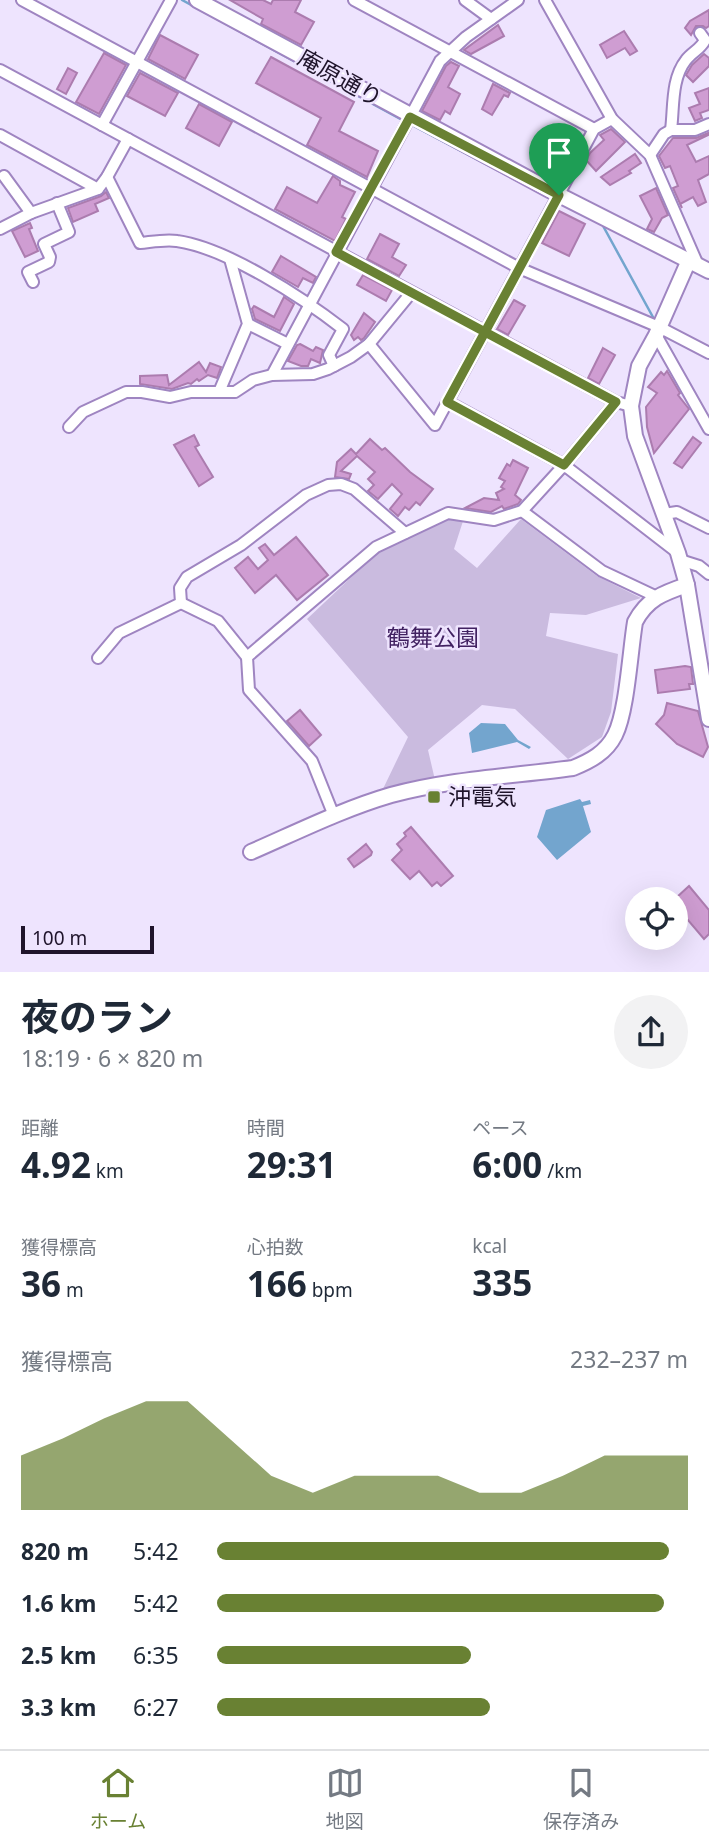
<!DOCTYPE html>
<html lang="ja">
<meta charset="utf-8">
<style>
body{margin:0;font-family:"Noto Sans","Noto Sans JP",sans-serif;background:#f2f2f3;color:#1f2937;height:100vh;display:flex;flex-direction:column;font-size:26px;white-space:nowrap}
*{box-sizing:border-box;margin:0}
p{font-size:23px;color:#747a83}
.icon{flex:none;width:38px;height:38px;fill:none;stroke:currentColor;stroke-width:2;stroke-linecap:round;stroke-linejoin:round}
.map{position:relative;height:972px;overflow:hidden}
.side{display:flex;flex-direction:column;background:#fff;flex:1}
.side>*{flex:none}
.controls{position:absolute;left:625px;top:887px;display:grid;gap:14px}
.controls a{display:grid;place-items:center;width:63px;height:63px;border-radius:50%;background:#fff;box-shadow:0 7px 28px #0002;font-size:35px}
.scale{position:absolute;left:21px;bottom:18px;width:133px;box-sizing:border-box;padding-left:7px;border:4px solid #1f142b;border-top:0;font-size:19px;line-height:24px;white-space:nowrap;color:#1f142b;-webkit-text-stroke:5px #eee4fe;paint-order:stroke}
.pin{position:absolute;display:grid;place-items:center;width:60px;height:60px;color:#fff;margin:-72px -30px;border-radius:50% 50% 50% 0;rotate:-45deg;box-shadow:0 0 7px #0007}
.pin .icon{rotate:45deg}
.round{display:grid;place-items:center;flex:none;width:74px;height:74px;border-radius:37px;background:#f2f2f3}
.headline{display:flex;align-items:center;justify-content:space-between;height:119px;padding:0 21px}
h1{font-size:38px;font-weight:700;line-height:52px}
.stats{display:grid;grid-template-columns:repeat(3,1fr);gap:10px;height:119px;padding:7px 21px}
.stats div{display:grid;align-content:center}
.stats b{font-size:35px;font-weight:700}
.stats small{font-size:19px;font-weight:400}
.stats p{font-size:19px}
.chart{height:196px;padding:14px 21px}
.chart p{display:flex;justify-content:space-between}
.chart svg{width:100%;height:126px;margin-top:7px;fill:#698133;opacity:.7}
ul{padding:0 21px;list-style:none;font-size:23px}
li{display:grid;grid-template-columns:112px 84px 1fr;align-items:center;height:52px}
li i{height:18px;border-radius:9px;background:#698133}
.dock{display:flex;justify-content:space-around;align-items:center;height:98px;border-top:2px solid #e0e1e3;background:#fff;font-size:19px;color:#747a83}
.dock a{display:grid;justify-items:center;gap:4px}
.dock .selected{color:#698133}
.map>svg:first-child{display:block}
.green{fill:#cabbdf}
.water{fill:#73a5ce}
.lines{fill:none;stroke-linecap:round;stroke-linejoin:round}
.stream{stroke:#73a5ce;stroke-width:2.5}
.building{fill:#cf9dd2;stroke:#ac7caf;stroke-width:2}
.street-casing{stroke:#9f85c1;stroke-width:14}
.secondary-casing{stroke:#9f85c1;stroke-width:18}
.street{stroke:#fff;stroke-width:10}
.secondary{stroke:#fff;stroke-width:14}
.route-casing{stroke:#fff;stroke-width:14}
.route{stroke:#698133;stroke-width:9}
.poi-dot{fill:#698133;stroke:#eee4fe;stroke-width:2.5}
.labels{text-anchor:middle;stroke-width:5;stroke-linejoin:round;paint-order:stroke}
.street-label{font-size:23px;fill:#1f142b;stroke:#eee4fe}
.park-label{font-size:23px;fill:#412161;stroke:#eee4fe}
.poi-label{font-size:23px;fill:#1f142b;stroke:#eee4fe;text-anchor:start}
</style>
<div class="map">
<svg width="709" height="972" viewBox="0 0 709 972">
<rect width="100%" height="100%" fill="#eee4fe"/>
<!-- green -->
<polygon class="green" points="464,518 454,549 477,568 521,519 597,576 641,598 586,615 550,613 546,636 618,654 611,712 602,737 568,759 515,709 482,705 428,750 435,780 382,791 408,737 307,619 379,551 450,519"/>
<!-- water -->
<g class="water">
<polygon points="481,723 505,724 518,740 531,747 529,749 517,742 472,753 469,733"/>
<polygon points="580,799 582,802 590,800 591,804 583,806 591,832 557,860 537,837 546,810"/>
</g>
<g class="lines">
<!-- stream -->
<g class="stream">
<polyline points="182,0 404,121"/>
<polyline points="410,124 552,199"/>
<polyline points="602,224 654,319"/>
<polyline points="662,335 674,356"/>
</g>
</g>
<!-- building -->
<g class="building">
<polygon points="230,0 263,0 271,4 273,0 301,0 295,12 314,22 301,45 261,24 263,19"/>
<polygon points="709,10 709,26 706,28 703,26 696,26 691,35 685,28 690,21"/>
<polygon points="498,25 504,36 471,54 464,50"/>
<polygon points="624,31 637,51 630,55 625,48 607,58 600,45"/>
<polygon points="160,35 198,55 185,79 148,59"/>
<polygon points="104,53 126,65 99,114 76,102"/>
<polygon points="704,54 709,58 709,66 693,82 686,75 692,65"/>
<polygon points="271,57 354,102 339,131 378,151 367,177 307,145 321,118 256,83"/>
<polygon points="451,62 459,66 448,87 460,94 450,114 445,111 440,120 422,111 446,66"/>
<polygon points="68,68 77,73 66,94 57,89"/>
<polygon points="140,73 178,93 165,116 127,96"/>
<polygon points="493,84 510,93 508,97 504,95 492,115 482,109"/>
<polygon points="709,88 709,110 700,113 702,118 695,121 689,108 700,104 695,93"/>
<polygon points="199,104 232,122 219,146 186,128"/>
<polygon points="611,129 625,142 596,171 586,160 590,153 604,140 600,135"/>
<polygon points="708,133 708,135 687,145 696,162 709,156 709,174 698,180 706,202 698,206 693,197 680,204 682,208 673,188 678,186 670,166 665,168 659,156 673,138 696,138"/>
<polygon points="635,154 641,163 629,171 631,173 610,185 601,177"/>
<polygon points="333,176 340,181 340,185 355,192 342,217 346,219 335,241 275,209 287,187 317,203"/>
<polygon points="656,188 668,215 662,218 654,232 647,229 652,219 640,196"/>
<polygon points="106,192 109,198 95,204 98,211 73,222 68,208 101,196"/>
<polygon points="559,211 585,224 569,256 542,243"/>
<polygon points="30,223 32,228 29,229 38,251 25,257 12,231"/>
<polygon points="380,234 399,244 392,257 406,265 399,276 367,259"/>
<polygon points="281,256 316,277 313,283 303,278 298,287 272,272"/>
<polygon points="363,275 392,290 386,301 357,285"/>
<polygon points="284,297 294,304 280,331 255,319 252,309 254,306 274,317"/>
<polygon points="514,300 525,306 508,335 497,329"/>
<polygon points="364,313 375,322 364,338 361,340 358,337 354,340 351,335"/>
<polygon points="300,344 313,351 316,347 323,350 320,363 311,359 308,366 301,366 288,361 297,345"/>
<polygon points="603,348 615,355 599,384 588,378"/>
<polygon points="199,362 206,372 210,363 221,367 217,378 208,375 199,381 197,379 191,384 188,383 172,389 140,384 140,376 167,375 169,385"/>
<polygon points="667,371 680,393 678,395 689,409 654,453 647,427 646,407 657,393 648,387 661,372 664,375"/>
<polygon points="194,435 199,445 195,447 213,477 199,486 174,445"/>
<polygon points="693,437 701,443 682,468 674,463"/>
<polygon points="370,439 382,450 385,448 410,472 433,489 420,505 416,502 409,510 405,507 398,516 390,509 402,494 392,484 378,499 368,491 374,485 368,479 375,472 357,456 341,471 351,474 349,479 335,477 337,462 351,449 356,454"/>
<polygon points="513,460 528,468 515,495 521,500 518,504 504,509 502,506 491,512 465,508 484,498 499,500 496,493 504,489 501,487 505,481 499,478 507,464 510,466"/>
<polygon points="296,537 328,575 297,600 276,575 255,593 235,568 248,557 258,569 268,560 259,548 265,544 274,555"/>
<polygon points="685,666 691,667 693,684 689,684 690,689 658,693 655,670"/>
<polygon points="667,703 698,711 708,747 703,757 677,744 656,724 664,715"/>
<polygon points="300,710 321,735 309,746 287,721"/>
<polygon points="411,827 453,876 441,886 437,882 432,886 419,871 410,879 392,860 402,850 397,844 406,836 404,833"/>
<polygon points="366,844 372,852 371,855 354,867 348,859"/>
<polygon points="689,886 709,910 709,934 704,939 676,906 676,898"/>
</g>
<g class="lines">
<defs>
<g id="street">
<polyline points="22,0 519,268 659,327 709,353"/>
<polyline points="354,0 594,129"/>
<polyline points="465,0 491,19"/>
<polyline points="545,0 612,119 650,155 698,265"/>
<polyline points="0,70 616,402 631,406"/>
<polyline points="102,125 171,0"/>
<path d="M 671,130 C 674,107 671,79 686,60 C 692,52 701,49 705,40 L 700,33"/>
<polyline points="0,135 98,189"/>
<polyline points="650,155 664,134 671,130 695,130 709,124"/>
<polyline points="4,176 31,213 98,189 107,177 128,139"/>
<path d="M 107,177 L 140,243 C 151,242 166,239 177,241 C 227,248 303,298 343,329 L 329,355 L 334,366"/>
<polyline points="0,229 31,213"/>
<polyline points="33,282 28,272 49,262 50,257 44,244 69,232 57,203"/>
<polyline points="248,324 288,344"/>
<polyline points="656,335 709,429"/>
<polyline points="369,344 435,425 594,129 612,119"/>
<polyline points="272,375 440,61 466,37 518,0"/>
<polyline points="219,392 248,324 230,259"/>
<polyline points="448,402 564,465 678,553"/>
<polyline points="69,427 83,412 126,392 142,392 170,397 191,392 235,392 253,380 272,375 313,374 328,369 351,357 369,344 411,293"/>
<polyline points="522,511 602,571 655,596"/>
<polyline points="664,514 677,512 709,528"/>
<polyline points="680,560 699,566 709,574"/>
<polyline points="181,603 218,621 247,657"/>
<polyline points="98,658 119,633 181,603 180,588 187,577 241,545 306,495 328,485 341,484 354,489 405,533"/>
<polyline points="334,816 312,761 249,690 247,657 376,547 448,513 494,520 522,511 564,465 616,402"/>
</g>
<g id="secondary">
<polyline points="197,0 559,195 709,271"/>
<polyline points="689,260 656,335 639,366 631,406 635,436 678,553 687,585 709,719"/>
<path d="M 251,852 C 297,832 343,809 391,795 C 450,779 513,776 573,768 C 590,761 606,753 615,735 C 627,711 630,652 635,622 C 647,599 663,593 687,585"/>
</g>
</defs>
<!-- street casing -->
<use href="#street" class="street-casing"/>
<!-- secondary casing -->
<use href="#secondary" class="secondary-casing"/>
<!-- street -->
<use href="#street" class="street"/>
<!-- secondary -->
<use href="#secondary" class="secondary"/>
</g>
<g class="lines">
<defs>
<polyline id="route" points="559,195 410,117 336,252 485,332 447,402 564,465 616,402 485,332 559,195"/>
</defs>
<!-- route casing -->
<use href="#route" class="route-casing"/>
<!-- route -->
<use href="#route" class="route"/>
</g>
<!-- markers -->
<rect class="poi-dot" x="427" y="790" width="14" height="14" rx="3.5"/>
<g class="labels">
<!-- street labels -->
<g class="street-label">
<text transform="translate(340 78) rotate(29)" y="8">庵原通り</text>
</g>
<!-- park labels -->
<g class="park-label">
<text x="433" y="646">鶴舞公園</text>
</g>
<!-- poi labels -->
<g class="poi-label">
<text x="448" y="805">沖電気</text>
</g>
</g>
</svg>
<div class="controls">
<a><svg class="icon" aria-label="locate" viewBox="0 0 24 24"><circle cx="12" cy="12" r="6"/><path d="M12 2v4M12 18v4M2 12h4M18 12h4"/></svg></a>
</div>
<div class="scale">100 m</div>
<div class="pin" style="left:559px;top:195px;background:#1e9e55"><svg class="icon" aria-label="arrive" viewBox="0 0 24 24"><path d="M6 21V4h12l-3 4 3 4H6"/></svg></div>
</div>
<section class="side">
<div class="headline"><div><h1>夜のラン</h1><p>18:19 · 6 × 820 m</p></div><a class="round"><svg class="icon" aria-label="share" viewBox="0 0 24 24"><path d="M12 15V3M7 8l5-5 5 5M5 13v7h14v-7"/></svg></a></div>
<div class="stats">
<div><p>距離</p><b>4.92<small> km</small></b></div>
<div><p>時間</p><b>29:31</b></div>
<div><p>ペース</p><b>6:00<small> /km</small></b></div>
</div>
<div class="stats">
<div><p>獲得標高</p><b>36<small> m</small></b></div>
<div><p>心拍数</p><b>166<small> bpm</small></b></div>
<div><p>kcal</p><b>335</b></div>
</div>
<div class="chart"><p><span>獲得標高</span>232–237 m</p>
<svg viewBox="0 0 160 44" preserveAspectRatio="none"><path d="M0 44V25L10 19L20 12L30 6L40 6L50 19L60 32L70 38L80 32L90 32L100 32L110 38L120 38L130 32L140 25L150 25L160 25V44z"/></svg>
</div>
<ul>
<li><b>820 m</b>5:42<i style="width:96%"></i></li>
<li><b>1.6 km</b>5:42<i style="width:95%"></i></li>
<li><b>2.5 km</b>6:35<i style="width:54%"></i></li>
<li><b>3.3 km</b>6:27<i style="width:58%"></i></li>
</ul>
</section>
<nav class="dock">
<a class="selected"><svg class="icon" aria-label="home" viewBox="0 0 24 24"><path d="M3 11l9-7 9 7M6 9v11h12V9"/></svg>ホーム</a>
<a><svg class="icon" aria-label="map" viewBox="0 0 24 24"><path d="M3 6l6-2 6 2 6-2v14l-6 2-6-2-6 2zM9 4v14M15 6v14"/></svg>地図</a>
<a><svg class="icon" aria-label="saved" viewBox="0 0 24 24"><path d="M7 4h10v16l-5-4-5 4z"/></svg>保存済み</a>
</nav>
